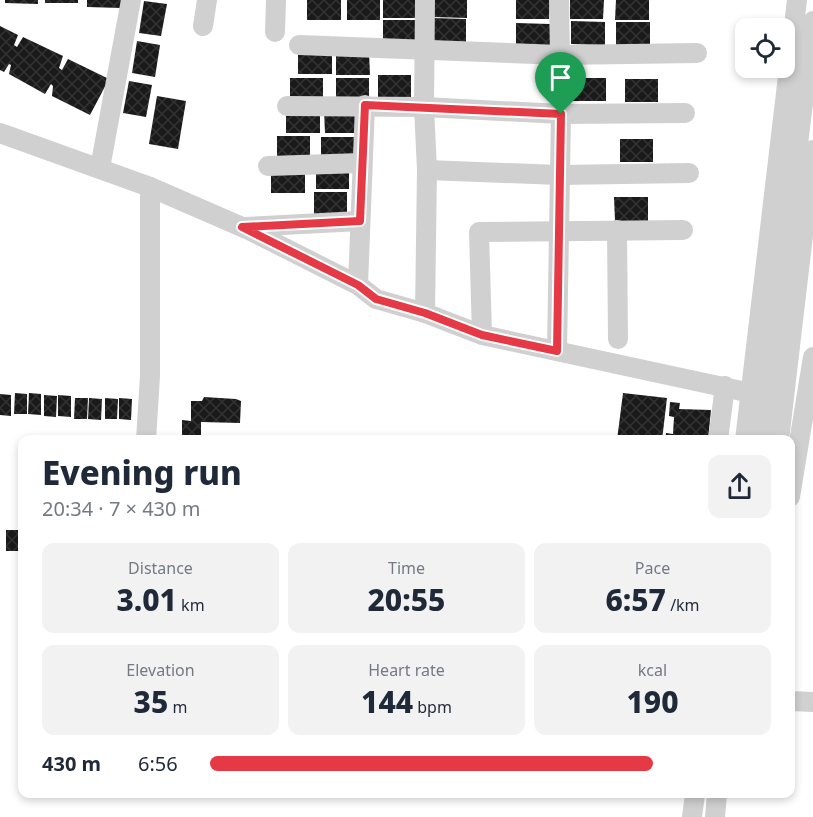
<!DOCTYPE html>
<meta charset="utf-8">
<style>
body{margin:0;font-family:"Noto Sans",sans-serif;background:#f2f2f3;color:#1f2937;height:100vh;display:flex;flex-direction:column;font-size:22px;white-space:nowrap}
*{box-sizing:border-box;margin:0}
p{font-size:20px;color:#747a83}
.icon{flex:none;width:33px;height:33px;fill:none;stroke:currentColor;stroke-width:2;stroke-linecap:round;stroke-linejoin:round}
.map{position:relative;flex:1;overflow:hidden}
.drawer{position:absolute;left:18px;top:435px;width:777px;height:363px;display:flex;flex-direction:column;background:#fff;border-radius:12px;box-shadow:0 3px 9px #0003}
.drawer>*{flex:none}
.tools{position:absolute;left:735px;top:18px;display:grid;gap:12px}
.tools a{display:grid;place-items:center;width:60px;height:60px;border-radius:12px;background:#fff;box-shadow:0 3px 9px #0003;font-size:30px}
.pin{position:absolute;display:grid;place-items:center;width:51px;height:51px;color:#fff;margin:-62px -26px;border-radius:50% 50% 50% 0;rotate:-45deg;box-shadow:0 0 6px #0007}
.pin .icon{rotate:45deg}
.round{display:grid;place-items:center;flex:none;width:63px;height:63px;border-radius:12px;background:#f2f2f3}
.summary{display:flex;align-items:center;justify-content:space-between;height:102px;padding:0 24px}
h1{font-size:33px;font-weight:800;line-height:45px}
.figures{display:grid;grid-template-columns:repeat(3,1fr);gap:9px;height:102px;padding:6px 24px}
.figures div{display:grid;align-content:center;border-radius:12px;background:#f2f2f3;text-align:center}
.figures b{font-size:30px;font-weight:800}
.figures small{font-size:16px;font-weight:400}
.figures p{font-size:16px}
ul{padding:0 24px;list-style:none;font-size:20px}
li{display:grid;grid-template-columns:96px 72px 1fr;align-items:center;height:45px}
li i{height:15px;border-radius:8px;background:#e63946}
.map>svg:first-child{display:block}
.building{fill:url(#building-cross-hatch)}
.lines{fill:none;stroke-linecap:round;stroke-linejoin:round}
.minor{stroke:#d0d0d0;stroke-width:20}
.route-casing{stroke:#fff;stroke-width:12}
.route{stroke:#e63946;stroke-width:8}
</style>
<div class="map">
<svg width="813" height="817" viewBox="0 0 813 817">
<defs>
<pattern id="building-cross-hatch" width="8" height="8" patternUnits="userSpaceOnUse" patternTransform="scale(1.5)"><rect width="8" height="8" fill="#1a1a1a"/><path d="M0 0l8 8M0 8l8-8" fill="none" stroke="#333"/></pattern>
</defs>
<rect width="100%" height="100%" fill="#fff"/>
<!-- building -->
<g class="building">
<polygon points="5,0 38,0 38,4 5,3"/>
<rect x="45" y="0" width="33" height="3"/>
<polygon points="87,0 121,0 121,8 87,7"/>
<rect x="307" y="0" width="34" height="20"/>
<rect x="347" y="0" width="33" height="20"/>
<rect x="383" y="0" width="34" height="18"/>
<polygon points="433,0 467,0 467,18 433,17"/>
<polygon points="516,0 550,0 549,19 516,19"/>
<polygon points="570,0 604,0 603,19 570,19"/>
<polygon points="616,0 649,0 649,20 615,20"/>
<polygon points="144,1 167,4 161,36 139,33"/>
<polygon points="433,18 466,19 466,42 433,42"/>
<rect x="383" y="20" width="33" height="23"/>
<polygon points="571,21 605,22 605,45 571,44"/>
<rect x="616" y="22" width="34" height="23"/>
<polygon points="516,23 550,24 550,47 516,47"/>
<polygon points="0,26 18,35 14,45 17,47 23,37 63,56 59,68 62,70 68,59 109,79 90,115 52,96 53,86 51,84 45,94 9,74 11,65 9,64 4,72 0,70"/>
<polygon points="137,41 160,45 155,77 132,73"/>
<rect x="298" y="51" width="34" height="23"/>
<polygon points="336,52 369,52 370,75 336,75"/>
<rect x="378" y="75" width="33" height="23"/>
<rect x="290" y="78" width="33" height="23"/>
<rect x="336" y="78" width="33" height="23"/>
<rect x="573" y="78" width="33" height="23"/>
<rect x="625" y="79" width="33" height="23"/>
<polygon points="129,81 152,85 146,117 123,113"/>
<polygon points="157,96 186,101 178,149 149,144"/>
<polygon points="358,109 358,133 325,133 324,110"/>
<rect x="286" y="110" width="34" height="23"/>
<rect x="277" y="136" width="33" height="23"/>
<rect x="321" y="137" width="34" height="23"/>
<rect x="620" y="139" width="33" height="23"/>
<rect x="316" y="166" width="33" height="23"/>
<rect x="271" y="170" width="34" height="23"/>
<rect x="314" y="192" width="33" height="23"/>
<polygon points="614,197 648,197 648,221 615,221"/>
<polygon points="15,393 27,394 27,414 14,414"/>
<polygon points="29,393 41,394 41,415 28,414"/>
<polygon points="623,393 667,398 662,440 617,440"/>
<polygon points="0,394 11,395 11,416 0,415"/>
<polygon points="44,395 57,396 56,417 44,416"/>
<polygon points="58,395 71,396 71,417 58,416"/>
<polygon points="204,397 236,399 241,401 240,423 201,422 201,440 182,440 182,420 191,421 191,401 202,401"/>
<polygon points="75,398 88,398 87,419 74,419"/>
<polygon points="89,398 102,399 101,420 88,419"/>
<polygon points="105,398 118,399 117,419 105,419"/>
<polygon points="119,398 132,399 131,420 119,419"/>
<polygon points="670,402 680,403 679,409 711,410 708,440 665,440 666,433 673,434 674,417 669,416"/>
<polygon points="6,530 19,530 18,551 6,551"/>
</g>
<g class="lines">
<!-- minor -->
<g class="minor">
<polyline points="203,26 207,0"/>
<polyline points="275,32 276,0"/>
<polyline points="299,45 560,55 697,53"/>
<polyline points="287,106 424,107 561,114 685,113"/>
<polyline points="0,133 150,187 249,230 358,285 376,299 425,313 482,335 751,393"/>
<polyline points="268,166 362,163"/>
<polyline points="100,168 131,0"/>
<polyline points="427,170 559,175 689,173"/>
<polyline points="245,227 360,221"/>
<polyline points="617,230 618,339"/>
<polyline points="358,285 365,105"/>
<polyline points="425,313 427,170 424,107 425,0"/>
<polyline points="482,335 479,232 683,230"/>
<polyline points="557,351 561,114 559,0"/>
<polyline points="146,440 150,376 150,187"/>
<polyline points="718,440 725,386"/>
<polyline points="745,440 797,0"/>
<polyline points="762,440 813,21"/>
<polyline points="779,440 813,150"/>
<polyline points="790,497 813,357"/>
<polyline points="790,701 813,702"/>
<polyline points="692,817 695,794"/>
<polyline points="715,817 717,794"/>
</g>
</g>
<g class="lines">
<defs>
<polygon id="route" points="365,105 561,114 557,351 482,335 425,313 376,299 358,285 242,227 360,221"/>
</defs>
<!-- route casing -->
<use href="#route" class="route-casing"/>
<!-- route -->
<use href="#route" class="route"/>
</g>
</svg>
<div class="tools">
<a><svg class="icon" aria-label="locate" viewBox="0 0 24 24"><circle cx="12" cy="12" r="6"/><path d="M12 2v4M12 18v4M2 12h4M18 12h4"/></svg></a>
</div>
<div class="pin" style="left:561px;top:114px;background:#1e9e55"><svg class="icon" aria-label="arrive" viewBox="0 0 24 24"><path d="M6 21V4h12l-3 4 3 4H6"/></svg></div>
<section class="drawer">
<div class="summary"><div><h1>Evening run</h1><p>20:34 · 7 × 430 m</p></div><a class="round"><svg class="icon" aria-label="share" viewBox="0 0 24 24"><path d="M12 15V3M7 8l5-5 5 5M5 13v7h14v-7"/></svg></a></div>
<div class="figures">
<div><p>Distance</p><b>3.01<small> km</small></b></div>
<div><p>Time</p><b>20:55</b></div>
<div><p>Pace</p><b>6:57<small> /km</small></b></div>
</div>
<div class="figures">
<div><p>Elevation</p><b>35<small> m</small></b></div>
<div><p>Heart rate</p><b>144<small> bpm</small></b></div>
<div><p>kcal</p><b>190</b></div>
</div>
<ul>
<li><b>430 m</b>6:56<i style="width:79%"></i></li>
</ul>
</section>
</div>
